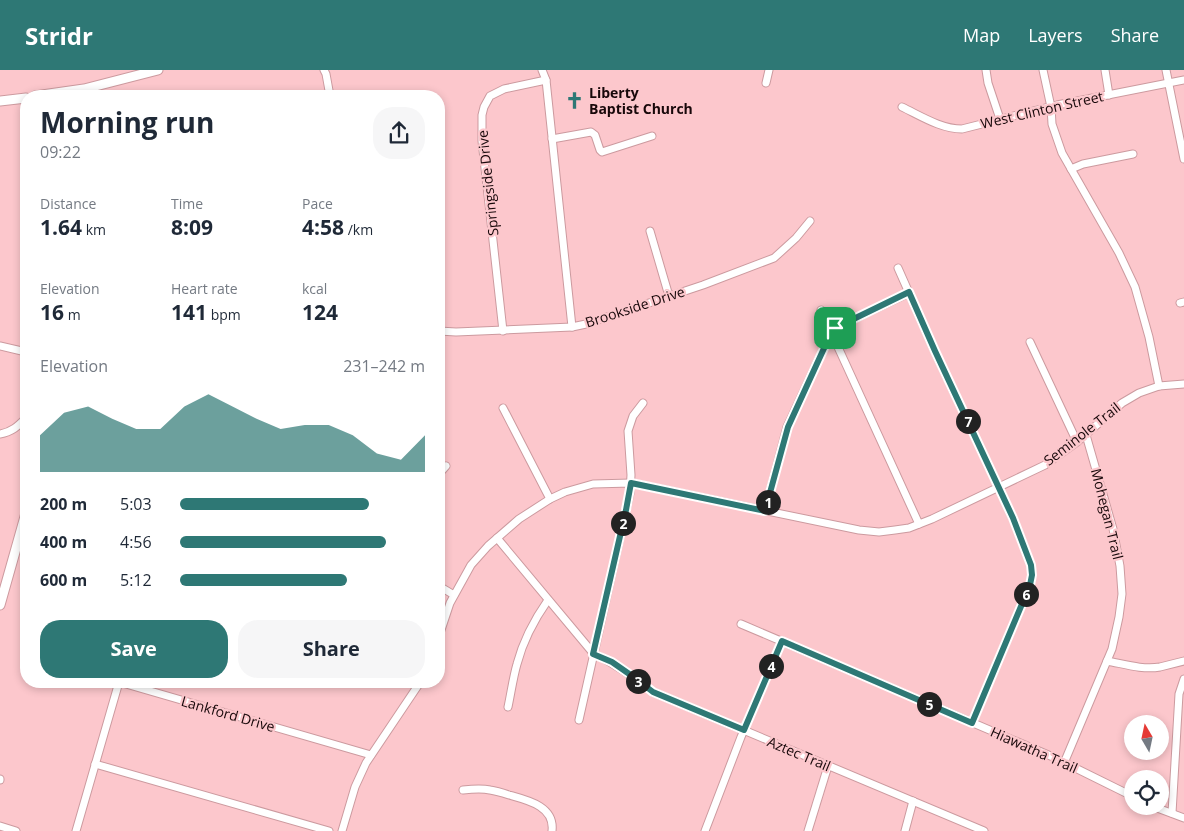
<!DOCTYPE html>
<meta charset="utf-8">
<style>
body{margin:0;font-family:"Open Sans",sans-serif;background:#f6f6f7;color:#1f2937;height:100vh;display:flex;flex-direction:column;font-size:19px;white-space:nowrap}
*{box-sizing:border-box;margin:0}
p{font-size:16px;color:#747a83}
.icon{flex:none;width:28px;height:28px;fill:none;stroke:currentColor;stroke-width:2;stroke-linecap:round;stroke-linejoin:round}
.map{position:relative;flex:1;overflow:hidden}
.details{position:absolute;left:20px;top:20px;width:425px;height:598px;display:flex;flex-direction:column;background:#fff;border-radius:20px;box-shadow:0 2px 8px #0003}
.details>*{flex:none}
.needle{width:32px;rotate:351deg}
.tools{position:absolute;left:1124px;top:645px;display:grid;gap:10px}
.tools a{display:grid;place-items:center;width:45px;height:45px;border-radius:50%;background:#fff;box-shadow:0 2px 8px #0003;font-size:25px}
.pin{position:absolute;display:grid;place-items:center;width:42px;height:42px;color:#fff;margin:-21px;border-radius:10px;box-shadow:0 2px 8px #0006}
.km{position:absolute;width:25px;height:25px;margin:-12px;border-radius:50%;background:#222;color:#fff;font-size:14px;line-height:25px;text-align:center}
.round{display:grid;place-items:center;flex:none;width:52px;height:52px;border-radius:20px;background:#f6f6f7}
.head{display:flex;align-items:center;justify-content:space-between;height:85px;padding:0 20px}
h1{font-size:28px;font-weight:700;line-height:38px}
.metrics{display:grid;grid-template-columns:repeat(3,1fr);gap:8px;height:85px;padding:5px 20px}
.metrics div{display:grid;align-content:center}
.metrics b{font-size:21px;font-weight:700}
.metrics small{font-size:14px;font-weight:400}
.metrics p{font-size:14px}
.chart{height:140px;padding:10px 20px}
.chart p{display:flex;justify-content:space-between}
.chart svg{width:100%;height:90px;margin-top:5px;fill:#2e7875;opacity:.7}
.primary-button{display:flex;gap:10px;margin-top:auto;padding:10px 20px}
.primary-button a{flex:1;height:58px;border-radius:20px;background:#2e7875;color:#fff;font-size:20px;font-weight:700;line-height:58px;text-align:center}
.primary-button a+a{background:#f6f6f7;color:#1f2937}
ul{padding:0 20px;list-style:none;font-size:16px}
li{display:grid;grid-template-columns:80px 60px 1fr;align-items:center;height:38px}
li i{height:12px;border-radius:6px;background:#2e7875}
header{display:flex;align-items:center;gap:30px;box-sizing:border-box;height:70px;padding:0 25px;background:#2e7875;color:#fff}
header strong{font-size:24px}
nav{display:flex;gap:28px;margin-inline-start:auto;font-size:18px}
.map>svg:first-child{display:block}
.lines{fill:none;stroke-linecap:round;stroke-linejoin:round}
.minor-casing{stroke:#cc9a9f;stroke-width:9}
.major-casing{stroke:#cc9a9f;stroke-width:11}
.minor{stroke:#fff;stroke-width:7}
.major{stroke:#fff;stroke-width:9}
.route-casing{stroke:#fff;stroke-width:10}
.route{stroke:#2e7875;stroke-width:6}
.labels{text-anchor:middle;stroke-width:4.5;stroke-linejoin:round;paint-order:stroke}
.poi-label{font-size:14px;font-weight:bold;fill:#170709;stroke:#fcc7cc;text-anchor:start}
.street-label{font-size:14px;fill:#170709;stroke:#fcc7cc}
</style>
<header>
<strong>Stridr</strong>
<nav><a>Map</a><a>Layers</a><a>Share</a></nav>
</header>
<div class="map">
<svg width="1184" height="761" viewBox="0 0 1184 761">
<rect width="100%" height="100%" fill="#fcc7cc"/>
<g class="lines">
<defs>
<g id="minor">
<polyline points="324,0 326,4 330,26"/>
<polyline points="542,0 546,10 572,257"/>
<polyline points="986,0 988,13 1000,49"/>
<polyline points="1043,0 1051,37 1052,54 1062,83 1119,183 1135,217 1149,267 1159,316"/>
<polyline points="1105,0 1109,25"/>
<polyline points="1166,0 1184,89"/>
<polyline points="766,13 769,0"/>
<path d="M 902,37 C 921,46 941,59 962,59 L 1057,35 L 1184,10"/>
<polyline points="552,69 591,62 595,65 600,80 602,82 652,66"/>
<polyline points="1071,99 1083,94 1133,84"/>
<polyline points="650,161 669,226"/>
<polyline points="898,198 937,286 1013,448 1031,495 1032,505 1030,515 972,653"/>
<polyline points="1180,233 1184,232"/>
<polyline points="821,240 919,454"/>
<polyline points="439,261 456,262 572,257 586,254 703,215 774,188 796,168 810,151"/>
<polyline points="503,261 482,71 482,45 484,37 490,26 504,19 546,10"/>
<polyline points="1030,272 1077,372"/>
<polyline points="0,276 26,282"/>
<polyline points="503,338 550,429"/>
<path d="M 0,364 C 12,362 18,356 26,348"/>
<polyline points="439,404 446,396"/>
<polyline points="765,441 787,357 831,263 835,258 909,223"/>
<path d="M 497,468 L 593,583 C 615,594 634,607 653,622 L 984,761"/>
<polyline points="439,516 454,525"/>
<polyline points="741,554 1053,687 1132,726"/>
<polyline points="439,566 450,533 471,495 488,476 519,449 550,429 565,422 593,414 631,413 859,460 879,462 895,460 909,458 932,449 1045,395 1077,372 1122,333 1139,323 1159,316 1184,314"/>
<path d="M 1107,591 C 1124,594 1142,600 1160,597 C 1168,595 1176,593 1184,591"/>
<path d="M 508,637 C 511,623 513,608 517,594 C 523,571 534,550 548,530"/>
<polyline points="579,650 630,423 631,405 628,361 633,346 643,333"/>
<polyline points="1064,693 1112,579 1119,547 1122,524 1120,496 1113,459 1086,365"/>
<polyline points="95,694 329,761"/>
<polyline points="0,710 0,709"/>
<path d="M 463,720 C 472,719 481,718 490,720 C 497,721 503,723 509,725 C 527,730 555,736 552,761"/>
<polyline points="1152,736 1184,748"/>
<polyline points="1172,743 1179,624 1184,609"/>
<polyline points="0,756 16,761"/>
<polyline points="76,761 119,612 371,685"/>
<polyline points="342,761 355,717 366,693 421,611"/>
<polyline points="705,761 741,667 782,571"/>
<polyline points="808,761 828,696"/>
<polyline points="905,761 913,731"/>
</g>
<g id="major">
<polyline points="35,26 84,19 158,0"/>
<polyline points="0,31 26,28"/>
<polyline points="0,535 26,443"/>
</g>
</defs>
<!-- minor casing -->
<use href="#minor" class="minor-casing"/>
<!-- major casing -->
<use href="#major" class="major-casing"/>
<!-- minor -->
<use href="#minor" class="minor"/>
<!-- major -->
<use href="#major" class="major"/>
</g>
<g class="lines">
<defs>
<polygon id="route" points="909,222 935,281 1013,448 1031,495 1032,505 1030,515 972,653 782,571 744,660 653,622 635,608 612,592 593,584 626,440 631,413 765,441 788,357 831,263 835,258"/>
</defs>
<!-- route casing -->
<use href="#route" class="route-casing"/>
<!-- route -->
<use href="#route" class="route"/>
</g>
<!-- icons -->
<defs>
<symbol id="church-bare" viewBox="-9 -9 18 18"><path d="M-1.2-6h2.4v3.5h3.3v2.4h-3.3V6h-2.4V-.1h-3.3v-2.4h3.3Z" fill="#2e7875" stroke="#fcc7cc" stroke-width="2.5" paint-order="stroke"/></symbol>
</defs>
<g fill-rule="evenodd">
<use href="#church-bare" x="562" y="18" width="25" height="25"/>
</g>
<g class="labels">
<!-- poi labels -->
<g class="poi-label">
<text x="589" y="28">Liberty<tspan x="589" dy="16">Baptist Church</tspan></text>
</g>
<!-- street labels -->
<g class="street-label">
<text transform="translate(1042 40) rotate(-13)" y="5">West Clinton Street</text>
<text transform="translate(488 113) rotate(-96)" y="5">Springside Drive</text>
<text transform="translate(635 237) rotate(-18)" y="5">Brookside Drive</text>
<text transform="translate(1082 364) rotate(-38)" y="5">Seminole Trail</text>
<text transform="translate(1107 444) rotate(76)" y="5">Mohegan Trail</text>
<text transform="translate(228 644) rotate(16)" y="5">Lankford Drive</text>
<text transform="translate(1034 680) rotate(24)" y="5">Hiawatha Trail</text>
<text transform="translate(799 684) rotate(23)" y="5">Aztec Trail</text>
</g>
</g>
</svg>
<div class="tools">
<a><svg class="needle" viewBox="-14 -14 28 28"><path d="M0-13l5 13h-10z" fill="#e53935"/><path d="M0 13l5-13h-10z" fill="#747a83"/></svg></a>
<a><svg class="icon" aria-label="locate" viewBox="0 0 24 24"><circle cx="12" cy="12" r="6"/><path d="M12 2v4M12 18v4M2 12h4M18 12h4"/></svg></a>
</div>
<div class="pin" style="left:835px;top:258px;background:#1e9e55"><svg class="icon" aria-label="arrive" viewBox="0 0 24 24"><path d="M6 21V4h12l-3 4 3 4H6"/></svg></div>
<b class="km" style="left:768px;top:432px">1</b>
<b class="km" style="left:623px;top:453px">2</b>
<b class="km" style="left:638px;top:611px">3</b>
<b class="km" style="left:771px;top:596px">4</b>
<b class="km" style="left:929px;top:634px">5</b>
<b class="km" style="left:1026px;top:524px">6</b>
<b class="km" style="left:968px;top:351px">7</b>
<section class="details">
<div class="head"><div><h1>Morning run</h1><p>09:22</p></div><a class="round"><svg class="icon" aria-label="share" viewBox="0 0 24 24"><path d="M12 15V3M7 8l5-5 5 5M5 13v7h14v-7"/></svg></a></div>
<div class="metrics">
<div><p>Distance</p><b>1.64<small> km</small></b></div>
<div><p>Time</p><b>8:09</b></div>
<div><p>Pace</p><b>4:58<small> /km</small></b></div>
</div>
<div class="metrics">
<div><p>Elevation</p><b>16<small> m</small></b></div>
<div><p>Heart rate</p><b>141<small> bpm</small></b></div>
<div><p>kcal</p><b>124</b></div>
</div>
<div class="chart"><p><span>Elevation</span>231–242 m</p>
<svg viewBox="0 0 160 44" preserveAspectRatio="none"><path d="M0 44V26L10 15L20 12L30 18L40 23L50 23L60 12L70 6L80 12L90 18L100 23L110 21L120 21L130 26L140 35L150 38L160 26V44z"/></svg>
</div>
<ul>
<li><b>200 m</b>5:03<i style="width:77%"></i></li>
<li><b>400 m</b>4:56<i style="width:84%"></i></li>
<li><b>600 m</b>5:12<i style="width:68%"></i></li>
</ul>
<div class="primary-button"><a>Save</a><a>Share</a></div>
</section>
</div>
